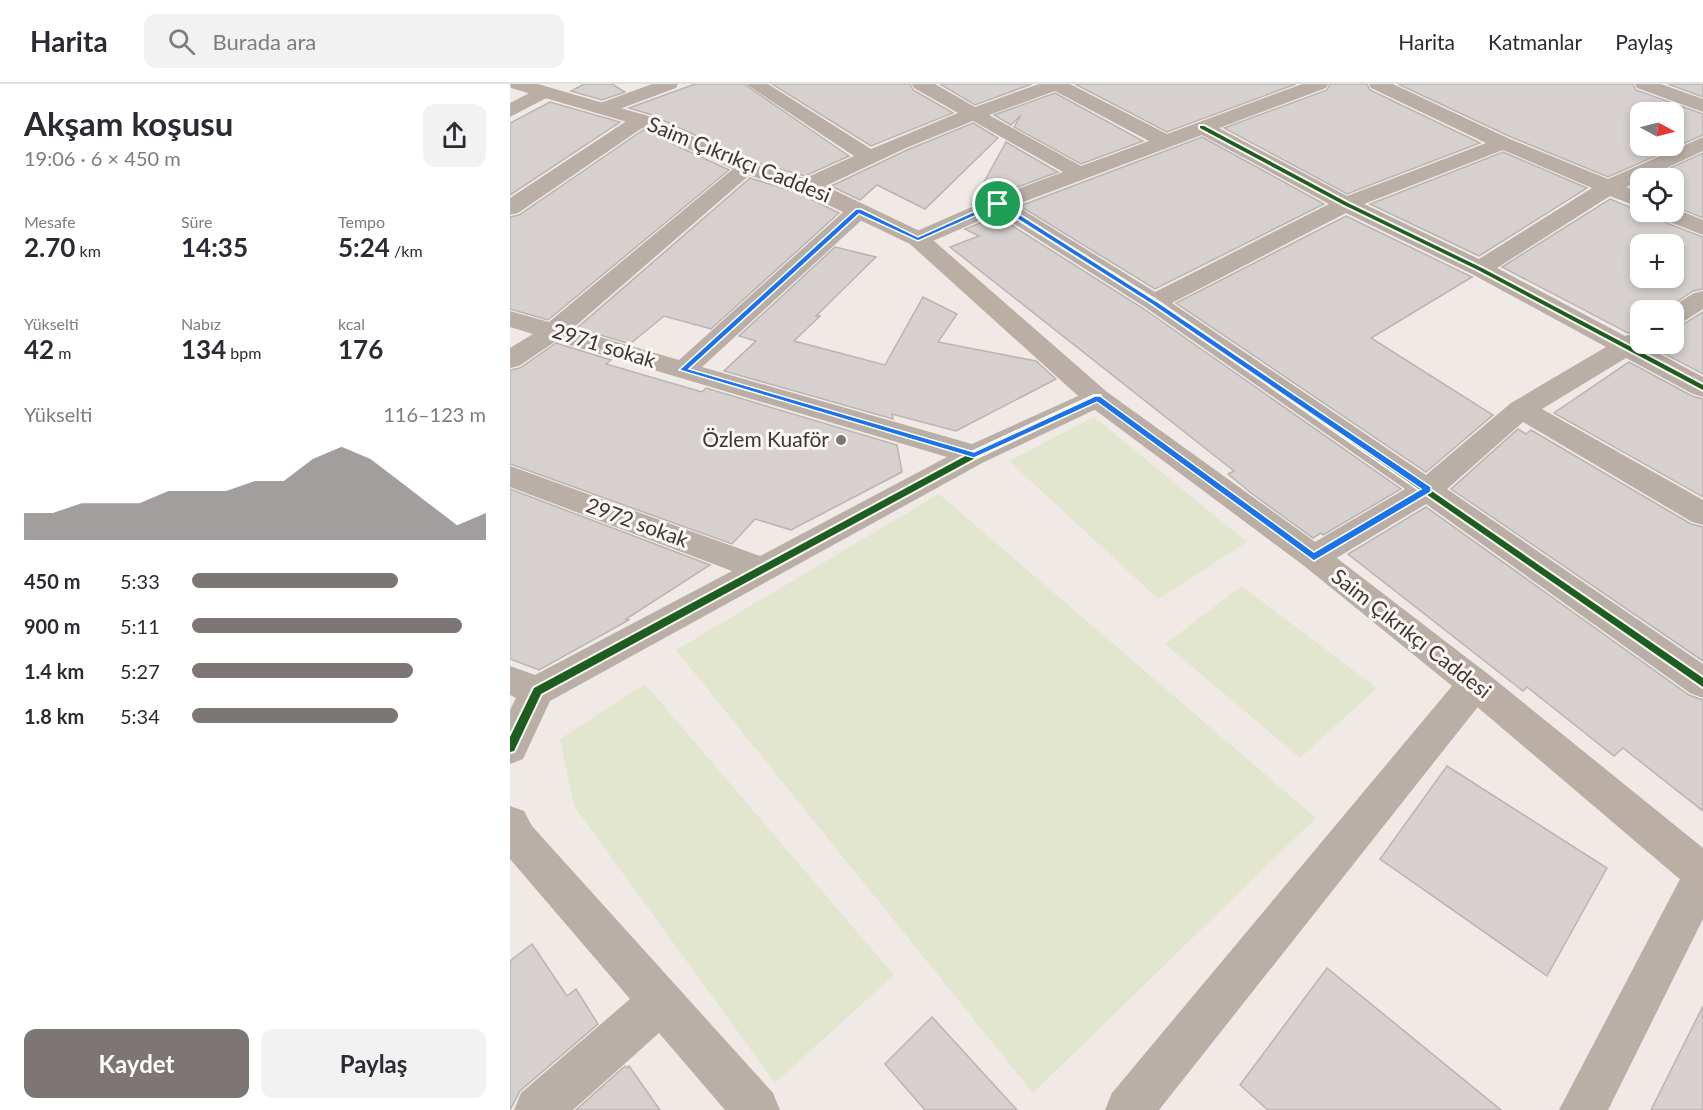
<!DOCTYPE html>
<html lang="tr">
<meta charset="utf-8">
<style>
body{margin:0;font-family:Lato,sans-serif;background:#f2f2f3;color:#2b2b33;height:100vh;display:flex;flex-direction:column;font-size:22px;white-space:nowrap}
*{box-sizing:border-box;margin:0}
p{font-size:20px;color:#7c7c81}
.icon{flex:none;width:33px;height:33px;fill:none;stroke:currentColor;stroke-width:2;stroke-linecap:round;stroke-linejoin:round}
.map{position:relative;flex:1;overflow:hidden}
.side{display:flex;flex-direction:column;background:#fff;width:510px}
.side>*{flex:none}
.needle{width:39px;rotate:97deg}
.tools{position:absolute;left:1120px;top:18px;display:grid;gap:12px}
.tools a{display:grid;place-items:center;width:54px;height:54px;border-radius:12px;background:#fff;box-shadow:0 3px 9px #0003;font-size:30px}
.pin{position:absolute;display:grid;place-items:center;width:51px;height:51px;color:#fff;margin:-26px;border:3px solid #fff;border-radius:50%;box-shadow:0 2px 6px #0007}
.round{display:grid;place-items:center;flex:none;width:63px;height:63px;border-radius:12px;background:#f2f2f3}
.headline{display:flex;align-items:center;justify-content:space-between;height:102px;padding:0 24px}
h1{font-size:33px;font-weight:700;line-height:45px}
.figures{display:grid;grid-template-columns:repeat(3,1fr);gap:9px;height:102px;padding:6px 24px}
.figures div{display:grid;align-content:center}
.figures b{font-size:26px;font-weight:700}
.figures small{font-size:16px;font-weight:400}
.figures p{font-size:16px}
.chart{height:168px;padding:12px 24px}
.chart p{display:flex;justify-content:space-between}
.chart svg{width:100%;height:108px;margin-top:6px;fill:#7c7674;opacity:.7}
.button{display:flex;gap:12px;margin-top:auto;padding:12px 24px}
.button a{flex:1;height:69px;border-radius:12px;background:#7c7674;color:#fff;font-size:24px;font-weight:700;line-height:69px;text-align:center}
.button a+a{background:#f2f2f3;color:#2b2b33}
ul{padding:0 24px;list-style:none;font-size:20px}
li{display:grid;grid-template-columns:96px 72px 1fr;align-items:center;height:45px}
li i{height:15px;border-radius:8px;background:#7c7674}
header{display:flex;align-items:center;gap:36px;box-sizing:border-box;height:84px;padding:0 30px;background:#fff;border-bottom:2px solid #e1e1e2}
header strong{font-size:28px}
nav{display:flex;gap:33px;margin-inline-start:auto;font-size:21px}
.search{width:420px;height:54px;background:#f2f2f3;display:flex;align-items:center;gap:15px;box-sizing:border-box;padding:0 21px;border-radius:12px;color:#7c7c81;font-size:22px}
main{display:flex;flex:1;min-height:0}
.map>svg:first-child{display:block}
.green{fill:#e3e6cf}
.building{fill:#d6d1ce;stroke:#b9b4b2;stroke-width:1.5;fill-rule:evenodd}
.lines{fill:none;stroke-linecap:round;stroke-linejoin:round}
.street{fill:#baafa7;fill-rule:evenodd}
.secondary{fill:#baaea5;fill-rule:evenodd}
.cycleway-casing{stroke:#fef7f3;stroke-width:4}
.cycleway{fill:#1b5e20;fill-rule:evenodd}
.route{fill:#1a73e8;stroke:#fff;stroke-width:1.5;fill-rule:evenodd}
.poi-dot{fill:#7c7674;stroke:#fef7f3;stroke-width:2}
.labels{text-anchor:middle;stroke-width:6;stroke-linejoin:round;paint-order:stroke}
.street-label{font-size:21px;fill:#3d3836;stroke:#fef7f3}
.poi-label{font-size:21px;fill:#3d3836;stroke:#fef7f3;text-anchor:end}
</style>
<header>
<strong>Harita</strong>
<div class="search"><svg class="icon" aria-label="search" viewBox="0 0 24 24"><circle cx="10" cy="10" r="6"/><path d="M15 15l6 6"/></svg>Burada ara</div>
<nav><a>Harita</a><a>Katmanlar</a><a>Paylaş</a></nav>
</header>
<main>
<section class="side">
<div class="headline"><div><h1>Akşam koşusu</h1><p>19:06 · 6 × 450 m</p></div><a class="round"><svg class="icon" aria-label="share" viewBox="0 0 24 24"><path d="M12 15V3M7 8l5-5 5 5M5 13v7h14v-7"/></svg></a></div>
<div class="figures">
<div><p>Mesafe</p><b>2.70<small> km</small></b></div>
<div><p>Süre</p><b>14:35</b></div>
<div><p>Tempo</p><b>5:24<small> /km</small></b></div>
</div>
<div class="figures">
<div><p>Yükselti</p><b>42<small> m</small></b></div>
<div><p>Nabız</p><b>134<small> bpm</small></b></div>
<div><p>kcal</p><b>176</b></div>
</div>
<div class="chart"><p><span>Yükselti</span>116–123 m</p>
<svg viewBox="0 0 160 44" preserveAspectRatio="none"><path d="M0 44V33L10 33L20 29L30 29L40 29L50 24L60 24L70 24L80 20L90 20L100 11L110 6L120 11L130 20L140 29L150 38L160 33V44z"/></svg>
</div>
<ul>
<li><b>450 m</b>5:33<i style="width:70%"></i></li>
<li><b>900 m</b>5:11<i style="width:92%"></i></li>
<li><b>1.4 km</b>5:27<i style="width:75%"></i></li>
<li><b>1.8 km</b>5:34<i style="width:70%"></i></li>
</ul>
<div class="button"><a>Kaydet</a><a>Paylaş</a></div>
</section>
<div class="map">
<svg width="1193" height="1026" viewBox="0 0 1193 1026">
<rect width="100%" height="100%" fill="#f1e9e6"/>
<!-- green -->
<g class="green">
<polygon points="584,333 737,458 648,515 499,377"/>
<polygon points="429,410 806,734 523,1009 166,566"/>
<polygon points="732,502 867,604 790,674 655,560"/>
<polygon points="135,600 384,891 265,999 64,722 50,655"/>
</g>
<!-- building -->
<g class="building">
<polygon points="74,0 102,0 115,8 92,16 61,7"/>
<polygon points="185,0 234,0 339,72 295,92 244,78 139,30 119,24"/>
<polygon points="262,0 400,0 403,6 443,29 361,62"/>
<polygon points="430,0 522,0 465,21"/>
<polygon points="565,0 786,0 657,48"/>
<polygon points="820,0 857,0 860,6 970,59 837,110 714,44 817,6"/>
<path d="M 888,0 L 1123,0 L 1126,6 L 1193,30 L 1193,51 L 1098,93 L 1001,53 ZM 1131,28 L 1164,28 L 1164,62 L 1131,62 Z"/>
<polygon points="1158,0 1193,0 1193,13"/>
<polygon points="545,9 633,57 571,80 504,43 511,31 501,41 484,31"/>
<polygon points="40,18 110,38 0,111 0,39"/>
<polygon points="463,39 488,54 415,125 367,101 350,116 321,102 397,66"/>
<polygon points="133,46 219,86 38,236 0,225 0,133 9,131"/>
<polygon points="692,53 814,120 645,205 510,122"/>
<polygon points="496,58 548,88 462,120"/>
<polygon points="993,68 1077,104 969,172 860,120"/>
<polygon points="1193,69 1193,134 1164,122 1164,94 1139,94"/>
<polygon points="240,94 288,109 329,129 201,245 154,232 120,260 67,244"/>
<path d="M 1100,115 L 1131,128 L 1142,128 L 1146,135 L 1193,153 L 1193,205 L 1183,207 L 1155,226 L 1131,226 L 1131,245 L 1118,249 L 992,183 ZM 1131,160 L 1164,160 L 1164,194 L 1131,194 Z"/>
<polygon points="487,132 634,225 891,405 813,451 811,449 803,454 741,409 718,390 724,387 440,163 469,152 455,145"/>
<polygon points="836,132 962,193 861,254 983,331 916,388 666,219"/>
<polygon points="325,163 366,173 306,232 310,232 284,257 375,281 413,213 447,230 428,258 526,277 546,295 446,347 382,330 383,335 214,287 246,257 229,252"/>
<polygon points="1193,228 1193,290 1140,262 1141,260 1164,260 1164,243 1174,240"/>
<polygon points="46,259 101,276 96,280 192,308 196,304 387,361 392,388 281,446 245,435 222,460 0,380 0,286 10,284"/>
<polygon points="1119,278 1182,312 1193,315 1193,413 1044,329"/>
<polygon points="1008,345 1016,350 1021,346 1181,440 1193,443 1193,577 941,405"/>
<polygon points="0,405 200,481 116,535 119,536 29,586 0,575"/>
<polygon points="916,423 1179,611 1193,616 1193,727 1113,664 1104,672 1017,603 1013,607 838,470"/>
<polygon points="937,682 1097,784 1037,892 870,775"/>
<polygon points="22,860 57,912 66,905 88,940 10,1007 0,1026 0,877"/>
<polygon points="817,884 991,1026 758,1026 730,1001"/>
<polygon points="1193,922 1193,1026 1141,1026"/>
<polygon points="422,933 507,1026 415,1026 375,980"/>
<polygon points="115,982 117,984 119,982 150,1026 66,1026"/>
</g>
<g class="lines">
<!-- street -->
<g class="street">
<polygon points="142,0 168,0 166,4 99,29 85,29 82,25 85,21"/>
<path d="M 236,0 L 258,0 L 361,65 L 448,29 L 404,4 L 402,0 L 425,0 L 465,23 L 529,0 L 560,0 L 657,50 L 792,0 L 818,0 L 816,4 L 709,44 L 837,112 L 976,59 L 861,4 L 859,0 L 883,0 L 1000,55 L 1098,95 L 1193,53 L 1193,67 L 1116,103 L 1131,109 L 1131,124 L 1100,112 L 987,184 L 1115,252 L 1131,247 L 1131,260 L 1139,260 L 1135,262 L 1193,293 L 1193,313 L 1183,310 L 1116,274 L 1032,325 L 1193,416 L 1193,441 L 1182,438 L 1013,338 L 937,405 L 1193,580 L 1193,614 L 1180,609 L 916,420 L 815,481 L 804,485 L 793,481 L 788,473 L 793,465 L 895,405 L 635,223 L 487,129 L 416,160 L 408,162 L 400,160 L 397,155 L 400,150 L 480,115 L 553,88 L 463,37 L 396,64 L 305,107 L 297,108 L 289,107 L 286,102 L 289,97 L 344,72 ZM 545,7 L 639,57 L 571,82 L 479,31 ZM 692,51 L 819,120 L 645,208 L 505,121 ZM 993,66 L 1082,104 L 969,175 L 854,120 ZM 836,129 L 962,190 L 1096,263 L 1001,319 L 916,391 L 662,219 Z"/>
<polygon points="1125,0 1151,0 1193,15 1193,28 1127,4"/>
<polygon points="33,2 40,4 42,8 40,12 0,33 0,19"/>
<polygon points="131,30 138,32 141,36 138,40 8,129 0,131 0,114 124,32"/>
<polygon points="236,78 243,80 246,84 243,88 62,245 169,276 340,122 348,120 356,122 359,127 356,132 192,283 462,360 577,308 587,305 597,308 601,314 597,320 474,378 40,617 13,675 0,680 0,626 6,614 0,611 0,582 25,591 222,487 0,403 0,382 250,472 437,373 46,257 9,282 0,284 0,264 23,250 0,243 0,227 39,238 229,80"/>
<polygon points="1164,124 1193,136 1193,151 1147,133 1144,128 1164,128"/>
<polygon points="1193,207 1193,225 1173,238 1164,241 1164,226 1157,226 1184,209"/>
<polygon points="965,585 978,590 983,600 978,610 649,1026 595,1026 602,1009 952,590"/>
<polygon points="0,722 14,727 22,742 263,1009 270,1026 215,1026 149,949 63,1026 4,1026 11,1009 120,915 0,775"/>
<polygon points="1193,773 1193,835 1098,1026 1049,1026 1179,778"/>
</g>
<!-- secondary -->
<polygon class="secondary" points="0,0 28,0 138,32 243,80 305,97 416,150 597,308 815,465 978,590 1193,764 1193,808 1179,803 952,610 793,481 577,320 400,160 289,107 229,88 124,40 1,4"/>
<defs>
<g id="cycleway">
<polygon points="690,42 694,42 838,119 972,184 1193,301 1193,306 968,186 834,121 690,44"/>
<polygon points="488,118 646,217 1193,594 1193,603 642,219 486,121 485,120"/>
<polygon points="584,312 590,312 591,314 467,373 31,610 4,667 0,668 0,653 24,604 461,369"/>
</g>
</defs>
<!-- cycleway casing -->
<use href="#cycleway" class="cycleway-casing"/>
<!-- cycleway -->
<use href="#cycleway" class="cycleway"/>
</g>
<!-- route -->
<path class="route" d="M 485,118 L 490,118 L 646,217 L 921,403 L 921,408 L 804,477 L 587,318 L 464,374 L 169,286 L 346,125 L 351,125 L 408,153 ZM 487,122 L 641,220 L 911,405 L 804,468 L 590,312 L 585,312 L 464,368 L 179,285 L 349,130 L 408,157 Z"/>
<!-- markers -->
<circle class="poi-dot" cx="331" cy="356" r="6"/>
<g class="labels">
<!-- street labels -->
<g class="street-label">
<text transform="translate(229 76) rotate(22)" y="7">Saim Çıkrıkçı Caddesi</text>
<text transform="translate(94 262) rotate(17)" y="7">2971 sokak</text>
<text transform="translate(127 439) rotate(20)" y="7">2972 sokak</text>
<text transform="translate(901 550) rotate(38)" y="7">Saim Çıkrıkçı Caddesi</text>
</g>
<!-- poi labels -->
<g class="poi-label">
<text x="319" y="363">Özlem Kuaför</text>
</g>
</g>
</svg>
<div class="tools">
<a><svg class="needle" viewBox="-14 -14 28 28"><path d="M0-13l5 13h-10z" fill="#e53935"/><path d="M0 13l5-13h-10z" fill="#7c7c81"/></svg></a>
<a><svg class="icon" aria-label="locate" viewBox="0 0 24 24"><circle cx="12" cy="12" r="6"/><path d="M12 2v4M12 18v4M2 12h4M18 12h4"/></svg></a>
<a>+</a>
<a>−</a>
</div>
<div class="pin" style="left:488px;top:120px;background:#1e9e55"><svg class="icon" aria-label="arrive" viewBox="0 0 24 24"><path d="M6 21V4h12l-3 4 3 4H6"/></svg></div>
</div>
</main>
